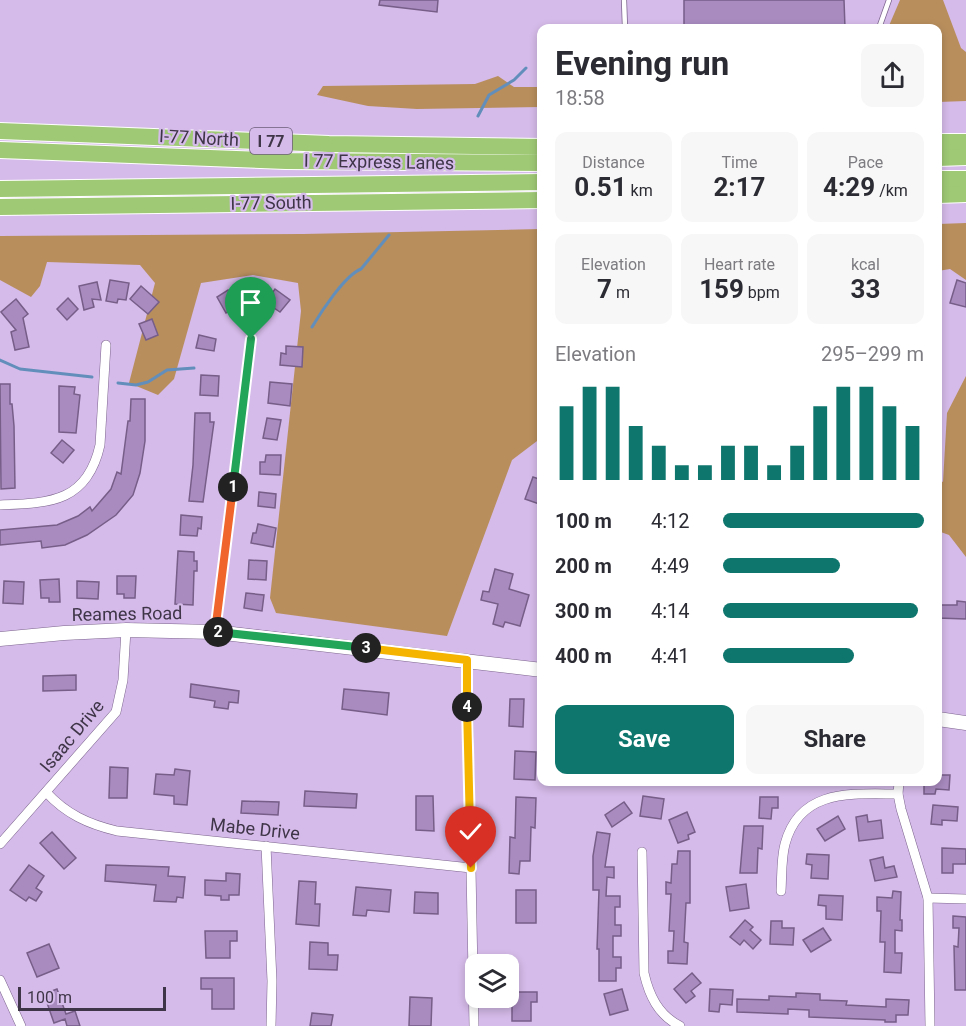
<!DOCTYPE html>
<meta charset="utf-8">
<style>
body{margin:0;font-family:Roboto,sans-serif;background:#f7f7f7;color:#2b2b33;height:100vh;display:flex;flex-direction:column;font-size:22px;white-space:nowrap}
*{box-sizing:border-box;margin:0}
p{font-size:20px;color:#7c7c81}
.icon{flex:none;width:33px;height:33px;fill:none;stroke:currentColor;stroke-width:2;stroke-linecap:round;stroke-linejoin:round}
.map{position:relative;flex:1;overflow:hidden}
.drawer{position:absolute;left:537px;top:24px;width:405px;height:762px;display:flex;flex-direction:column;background:#fff;border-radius:12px;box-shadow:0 3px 9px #0003}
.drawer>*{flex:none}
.buttons{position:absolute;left:465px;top:954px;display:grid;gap:12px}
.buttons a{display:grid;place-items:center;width:54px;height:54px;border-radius:12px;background:#fff;box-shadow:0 3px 9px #0003;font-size:30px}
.scale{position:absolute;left:18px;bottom:15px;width:148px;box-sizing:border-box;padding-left:6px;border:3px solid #3f3548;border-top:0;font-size:16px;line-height:21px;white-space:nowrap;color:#3f3548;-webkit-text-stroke:4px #d5bbe9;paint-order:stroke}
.pin{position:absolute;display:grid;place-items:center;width:51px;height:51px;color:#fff;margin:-62px -26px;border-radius:50% 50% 50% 0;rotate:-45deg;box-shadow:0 0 6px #0007}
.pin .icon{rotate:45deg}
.km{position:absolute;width:30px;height:30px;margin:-15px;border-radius:50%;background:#222;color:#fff;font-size:16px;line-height:30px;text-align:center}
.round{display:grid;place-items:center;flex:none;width:63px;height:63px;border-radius:12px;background:#f7f7f7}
.head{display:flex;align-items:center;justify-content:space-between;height:102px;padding:0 18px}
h1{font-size:33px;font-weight:700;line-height:45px}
.stats{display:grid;grid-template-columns:repeat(3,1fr);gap:9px;height:102px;padding:6px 18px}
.stats div{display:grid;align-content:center;border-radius:12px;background:#f7f7f7;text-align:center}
.stats b{font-size:26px;font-weight:700}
.stats small{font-size:16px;font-weight:400}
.stats p{font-size:16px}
.chart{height:168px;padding:12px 18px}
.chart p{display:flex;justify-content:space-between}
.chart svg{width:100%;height:108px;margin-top:6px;stroke:#0f766e;stroke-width:6}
.cta{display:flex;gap:12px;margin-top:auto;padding:12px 18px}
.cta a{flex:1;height:69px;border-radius:12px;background:#0f766e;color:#fff;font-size:24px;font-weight:700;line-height:69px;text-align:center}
.cta a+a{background:#f7f7f7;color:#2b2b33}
ul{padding:0 18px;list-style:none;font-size:20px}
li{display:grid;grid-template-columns:96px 72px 1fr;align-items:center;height:45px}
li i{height:15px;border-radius:8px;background:#0f766e}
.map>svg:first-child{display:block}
.forest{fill:#b88e5d}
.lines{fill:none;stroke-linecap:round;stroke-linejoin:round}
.stream{stroke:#628ebb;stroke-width:3}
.building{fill:#a98bc0;stroke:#765e88;stroke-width:1.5}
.service-casing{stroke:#7c648e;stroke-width:6}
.minor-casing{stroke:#7c648e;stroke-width:10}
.secondary-casing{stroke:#7c648e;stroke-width:15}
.motorway-casing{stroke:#fff;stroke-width:18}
.service{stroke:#fff;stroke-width:4.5}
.minor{stroke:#fff;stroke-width:9}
.secondary{stroke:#fff;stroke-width:14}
.motorway{stroke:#9fc975;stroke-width:16}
.split-1-casing{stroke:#fff;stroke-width:12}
.split-2-casing{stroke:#fff;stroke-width:12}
.split-3-casing{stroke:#fff;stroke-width:12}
.split-4-casing{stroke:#fff;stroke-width:12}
.split-5-casing{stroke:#fff;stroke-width:12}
.split-1{stroke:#22a559;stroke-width:8}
.split-2{stroke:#f0652b;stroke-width:8}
.split-3{stroke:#22a559;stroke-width:8}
.split-4{stroke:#f5b400;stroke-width:8}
.split-5{stroke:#f5b400;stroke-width:8}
.labels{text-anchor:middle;stroke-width:4.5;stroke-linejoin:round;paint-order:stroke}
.shield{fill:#d5bbe9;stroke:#6c5d78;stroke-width:1.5}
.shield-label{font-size:16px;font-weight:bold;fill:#3f3548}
.street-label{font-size:18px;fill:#3f3548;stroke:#d5bbe9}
</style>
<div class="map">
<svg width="966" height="1026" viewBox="0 0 966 1026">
<rect width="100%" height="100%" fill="#d5bbe9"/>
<!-- forest -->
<g class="forest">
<polygon points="900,0 943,0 961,48 966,52 966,101 938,102 938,28 888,28"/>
<polygon points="498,76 514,87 541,87 541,107 417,109 368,106 317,95 323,86 475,84"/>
<polygon points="966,223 966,280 950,269 938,271 938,224"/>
<polygon points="541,229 541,438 512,460 447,636 276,613 270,598 301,311 298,283 253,275 201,283 174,379 158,395 129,383 155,283 140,265 47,262 40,286 31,297 0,280 0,236 303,234"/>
<polygon points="966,376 966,557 949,535 938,531 938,479 943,482 947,413"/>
</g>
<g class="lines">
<!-- stream -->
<g class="stream">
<polyline points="478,116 489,95 514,80 526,68"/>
<path d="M 312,327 C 321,312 345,275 361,269 L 389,235"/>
<polyline points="0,360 20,369 92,377"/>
<polyline points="118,383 136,385 148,382 167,370 194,368"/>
</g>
</g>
<!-- building -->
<g class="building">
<polygon points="380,0 438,0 437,12 379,5"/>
<polygon points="684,0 844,0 845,28 684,28"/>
<polygon points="110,280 129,283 126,300 118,299 117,303 106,301"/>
<polygon points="957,280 966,283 966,307 950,303"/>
<polygon points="97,282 101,300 92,299 94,307 84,310 79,286"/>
<polygon points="141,286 159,302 148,314 130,299"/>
<polygon points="275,289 290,300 280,312 274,308 271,312 263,306"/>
<polygon points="228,290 238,306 226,313 217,297"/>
<polygon points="68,298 78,309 67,320 57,309"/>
<polygon points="16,299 28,314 23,318 29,347 15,350 11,332 16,330 1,312"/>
<polygon points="152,319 158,335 146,340 139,324"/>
<polygon points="199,335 216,339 214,351 196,348"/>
<polygon points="286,346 303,347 302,367 280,365 281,353 286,354"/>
<polygon points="201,375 219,376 218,396 200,395"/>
<polygon points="270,382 292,384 290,406 268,403"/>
<polygon points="0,384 10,384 10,404 12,404 14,426 15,488 1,489"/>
<polygon points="59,386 75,387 74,394 80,395 76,433 59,432"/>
<polygon points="131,399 145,399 145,441 140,473 133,495 116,515 87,535 65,545 42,548 41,541 0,545 0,530 57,525 78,516 90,507 92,511 111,489 117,472 121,474 128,421 130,421"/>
<polygon points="195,413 210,413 210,422 214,422 203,502 189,501 193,465"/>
<polygon points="267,418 281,420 277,440 263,438"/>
<polygon points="62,440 74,450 63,463 51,453"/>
<polygon points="266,455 281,455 280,475 260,474 260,462 265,462"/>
<polygon points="533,477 542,480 542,505 525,499"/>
<polygon points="259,492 276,494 275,508 258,506"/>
<polygon points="181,515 202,517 201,529 198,528 197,536 180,535"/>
<polygon points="258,524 276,528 273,547 251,543 253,533 256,533"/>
<polygon points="178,551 194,552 194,561 197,561 197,571 194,571 193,605 175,604"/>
<polygon points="249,560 267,561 266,580 248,579"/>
<polygon points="495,569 513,574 509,589 529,595 520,626 505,622 503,627 493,624 498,604 481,600 483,591 489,592"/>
<polygon points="117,576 136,576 135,598 124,598 124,594 117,594"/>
<polygon points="59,579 60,602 49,602 49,598 41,598 40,580"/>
<polygon points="4,581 24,582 23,604 3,603"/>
<polygon points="77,581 99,582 98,599 77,598"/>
<polygon points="246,593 264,595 262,611 244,608"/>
<polygon points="957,601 966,602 966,619 938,618 938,605 957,605"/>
<polygon points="76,675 76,690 43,691 43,676"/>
<polygon points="191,684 239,691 238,703 229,702 228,709 214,707 215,701 190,697"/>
<polygon points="344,689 389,693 387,715 342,709"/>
<polygon points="510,699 524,699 523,727 509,726"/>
<polygon points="515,751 536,752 535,780 514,779"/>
<polygon points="110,767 128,768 127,798 109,798"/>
<polygon points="175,769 190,771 187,805 174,804 174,796 154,794 156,774 174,775"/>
<polygon points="938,775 950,775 949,790 936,789 935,794 924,794 924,782 938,782"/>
<polygon points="305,791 357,794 356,808 304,806"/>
<polygon points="416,796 433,796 434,831 416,830"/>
<polygon points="643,796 664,799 661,819 640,816"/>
<polygon points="516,797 536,798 535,828 531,827 530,861 520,861 519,874 509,873 510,837 515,838"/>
<polygon points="760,797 778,797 778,808 772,808 771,819 759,818"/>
<polygon points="242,801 279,802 278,815 241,813"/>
<polygon points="624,802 632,813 612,827 605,815"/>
<polygon points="933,805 958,807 957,821 942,820 942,825 931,824"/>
<polygon points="687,812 695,832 688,835 689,839 678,843 669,820"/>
<polygon points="867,815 868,822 881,820 883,838 859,841 856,817"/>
<polygon points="838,816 845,829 825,841 817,829"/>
<polygon points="744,826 763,826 762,849 758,848 757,873 740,873"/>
<polygon points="52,832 76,858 64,869 40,843"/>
<polygon points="597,832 610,834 605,867 614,867 614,878 607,877 606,896 620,896 620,907 615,907 615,925 621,925 621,936 613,936 613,957 621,957 621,968 616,968 616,981 599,981 599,949 597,949 599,890 593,890 593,856"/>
<polygon points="942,848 966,849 966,864 953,864 953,873 942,873"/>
<polygon points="678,851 690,851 690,903 686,903 684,942 688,943 687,964 668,963 668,951 673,951 674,931 669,931 671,894 666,894 666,882 671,883 672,864 677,864"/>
<polygon points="807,854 829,855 828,879 811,878 812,865 806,864"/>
<polygon points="883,857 885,868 894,866 897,877 875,881 870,860"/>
<polygon points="29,865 44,876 36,888 42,892 36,901 29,897 26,901 10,890"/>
<polygon points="106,865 169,867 168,876 185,877 183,898 177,897 176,902 154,901 156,885 105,881"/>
<polygon points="226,873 240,874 239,895 229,895 229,900 221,900 221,896 205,895 205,880 226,881"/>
<polygon points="299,881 316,882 315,904 320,904 319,926 296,924"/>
<polygon points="746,884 749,908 730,911 726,887"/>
<polygon points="356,887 391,890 389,912 367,910 366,916 353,915"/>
<rect x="516" y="890" width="20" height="33"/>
<polygon points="893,891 901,892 900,920 902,920 902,931 895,930 895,953 902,953 901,973 884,972 885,942 880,942 881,911 877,911 877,897 892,898"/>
<polygon points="415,892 438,893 438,914 414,913"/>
<polygon points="819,895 843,896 842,920 826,919 826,906 818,905"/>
<polygon points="953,916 966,917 966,990 955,990 954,946 958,947 959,928 953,928"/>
<polygon points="745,920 753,927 750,930 761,940 753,949 744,940 740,945 730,937"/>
<polygon points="771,921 782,921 782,928 794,928 793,945 770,944"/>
<polygon points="823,928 831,940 811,952 803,940"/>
<polygon points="205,931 237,931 237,941 230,941 230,958 206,958"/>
<polygon points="310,942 328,943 328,955 338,955 337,970 309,969"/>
<polygon points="49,944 59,968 37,977 27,953"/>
<polygon points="692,973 701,983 691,991 695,996 686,1003 674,989"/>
<polygon points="201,978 234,978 234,1009 212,1009 212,989 201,989"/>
<polygon points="57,989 66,1014 75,1011 80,1026 67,1026 65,1019 54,1023 44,994"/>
<polygon points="622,989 628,1010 610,1015 604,994"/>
<polygon points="710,989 733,990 732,1005 720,1004 719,1012 709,1011"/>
<polygon points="508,992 537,992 537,1002 531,1002 531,1021 512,1021 512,1003 508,1003"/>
<polygon points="796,993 820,994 820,1000 847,1001 846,1005 886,1007 886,999 909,1000 908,1015 896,1015 896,1022 885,1022 885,1020 809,1017 809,1010 788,1009 788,1014 737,1012 737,999 769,1000 769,996 796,997"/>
<polygon points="410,997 432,998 431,1026 409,1026"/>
<polygon points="312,1013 333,1015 331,1026 310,1026"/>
</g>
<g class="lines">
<defs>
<g id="service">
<polyline points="624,0 625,28"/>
<polyline points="879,28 889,0"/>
</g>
<g id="minor">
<path d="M 0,505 C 49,503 87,503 100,445 L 106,345"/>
<polyline points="215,632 251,339"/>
<polyline points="467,660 474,1026"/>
<polyline points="899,782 898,794 901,809 928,898 930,1026"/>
<path d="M 46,792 C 66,814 88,824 117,831 L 471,868"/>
<polyline points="0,844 116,712 123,680 126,630"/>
<polyline points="266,846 272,981 271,1026"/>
<path d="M 642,852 L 644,973 C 649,995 658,1015 680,1026"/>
<path d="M 781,891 C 782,876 781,859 785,844 C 800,788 852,794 898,794"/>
<polyline points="928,898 966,899"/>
<polyline points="0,980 21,1026"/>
</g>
<g id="secondary">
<polyline points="0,639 64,633 126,630 215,632 542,670"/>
<polyline points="938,719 966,723"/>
</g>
<g id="motorway">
<polyline points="0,131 329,144 542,147"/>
<polyline points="938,142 966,142"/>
<polyline points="0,150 286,161 542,163"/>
<polyline points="938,158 966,157"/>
<polyline points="938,179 966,179"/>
<polyline points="0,189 542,182"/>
<polyline points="938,195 966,194"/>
<polyline points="0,207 542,200"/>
</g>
</defs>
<!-- service casing -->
<use href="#service" class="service-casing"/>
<!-- minor casing -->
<use href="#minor" class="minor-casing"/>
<!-- secondary casing -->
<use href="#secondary" class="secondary-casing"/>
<!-- motorway casing -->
<use href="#motorway" class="motorway-casing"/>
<!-- service -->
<use href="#service" class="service"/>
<!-- minor -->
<use href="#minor" class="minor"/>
<!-- secondary -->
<use href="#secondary" class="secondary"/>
<!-- motorway -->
<use href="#motorway" class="motorway"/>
</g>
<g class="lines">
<defs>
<polyline id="split-1" points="233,487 251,339"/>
<polyline id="split-2" points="218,632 215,632 233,487"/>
<polyline id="split-3" points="218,632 366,648"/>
<polyline id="split-4" points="366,648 467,660 467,707"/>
<polyline id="split-5" points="467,707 471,868"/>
</defs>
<!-- split-1 casing -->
<use href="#split-1" class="split-1-casing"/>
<!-- split-2 casing -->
<use href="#split-2" class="split-2-casing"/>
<!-- split-3 casing -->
<use href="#split-3" class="split-3-casing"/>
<!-- split-4 casing -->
<use href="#split-4" class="split-4-casing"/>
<!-- split-5 casing -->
<use href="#split-5" class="split-5-casing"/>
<!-- split-1 -->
<use href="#split-1" class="split-1"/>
<!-- split-2 -->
<use href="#split-2" class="split-2"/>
<!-- split-3 -->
<use href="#split-3" class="split-3"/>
<!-- split-4 -->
<use href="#split-4" class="split-4"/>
<!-- split-5 -->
<use href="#split-5" class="split-5"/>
</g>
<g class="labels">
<!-- shield labels -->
<rect class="shield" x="250" y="128" width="42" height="26" rx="4.5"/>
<g class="shield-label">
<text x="271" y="147">I 77</text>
</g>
<!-- street labels -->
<g class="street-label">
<text transform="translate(199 138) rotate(3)" y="6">I-77 North</text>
<text transform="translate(379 162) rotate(1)" y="6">I 77 Express Lanes</text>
<text transform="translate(271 203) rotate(-1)" y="6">I-77 South</text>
<text transform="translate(127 614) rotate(-1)" y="6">Reames Road</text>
<text transform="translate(72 736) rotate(-50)" y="6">Isaac Drive</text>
<text transform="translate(255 829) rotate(6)" y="6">Mabe Drive</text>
</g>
</g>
</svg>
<div class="buttons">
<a><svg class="icon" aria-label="layers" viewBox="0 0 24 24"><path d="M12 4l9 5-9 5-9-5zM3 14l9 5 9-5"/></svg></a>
</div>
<div class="scale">100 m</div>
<div class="pin" style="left:251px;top:339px;background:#1e9e55"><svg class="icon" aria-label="arrive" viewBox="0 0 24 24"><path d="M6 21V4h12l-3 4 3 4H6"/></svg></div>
<div class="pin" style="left:471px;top:868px;background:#d93025"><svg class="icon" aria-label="check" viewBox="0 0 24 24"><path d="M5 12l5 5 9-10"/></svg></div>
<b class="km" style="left:233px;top:487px">1</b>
<b class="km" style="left:218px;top:632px">2</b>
<b class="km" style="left:366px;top:648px">3</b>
<b class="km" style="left:467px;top:707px">4</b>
<section class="drawer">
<div class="head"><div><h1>Evening run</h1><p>18:58</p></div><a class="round"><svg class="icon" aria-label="share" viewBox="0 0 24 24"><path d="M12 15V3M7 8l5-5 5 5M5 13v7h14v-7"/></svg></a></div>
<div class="stats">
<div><p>Distance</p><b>0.51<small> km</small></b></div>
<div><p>Time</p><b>2:17</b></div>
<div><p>Pace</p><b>4:29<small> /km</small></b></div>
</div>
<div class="stats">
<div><p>Elevation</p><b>7<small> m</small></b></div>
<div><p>Heart rate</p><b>159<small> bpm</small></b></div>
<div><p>kcal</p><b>33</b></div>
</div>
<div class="chart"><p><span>Elevation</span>295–299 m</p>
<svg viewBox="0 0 160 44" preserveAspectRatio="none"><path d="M5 44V14M15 44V6M25 44V6M35 44V22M45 44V30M55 44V38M65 44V38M75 44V30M85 44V30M95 44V38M105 44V30M115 44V14M125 44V6M135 44V6M145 44V14M155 44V22"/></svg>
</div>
<ul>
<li><b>100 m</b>4:12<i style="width:100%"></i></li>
<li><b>200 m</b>4:49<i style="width:58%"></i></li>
<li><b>300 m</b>4:14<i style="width:97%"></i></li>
<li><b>400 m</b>4:41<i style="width:65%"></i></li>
</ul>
<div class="cta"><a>Save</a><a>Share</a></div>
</section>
</div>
